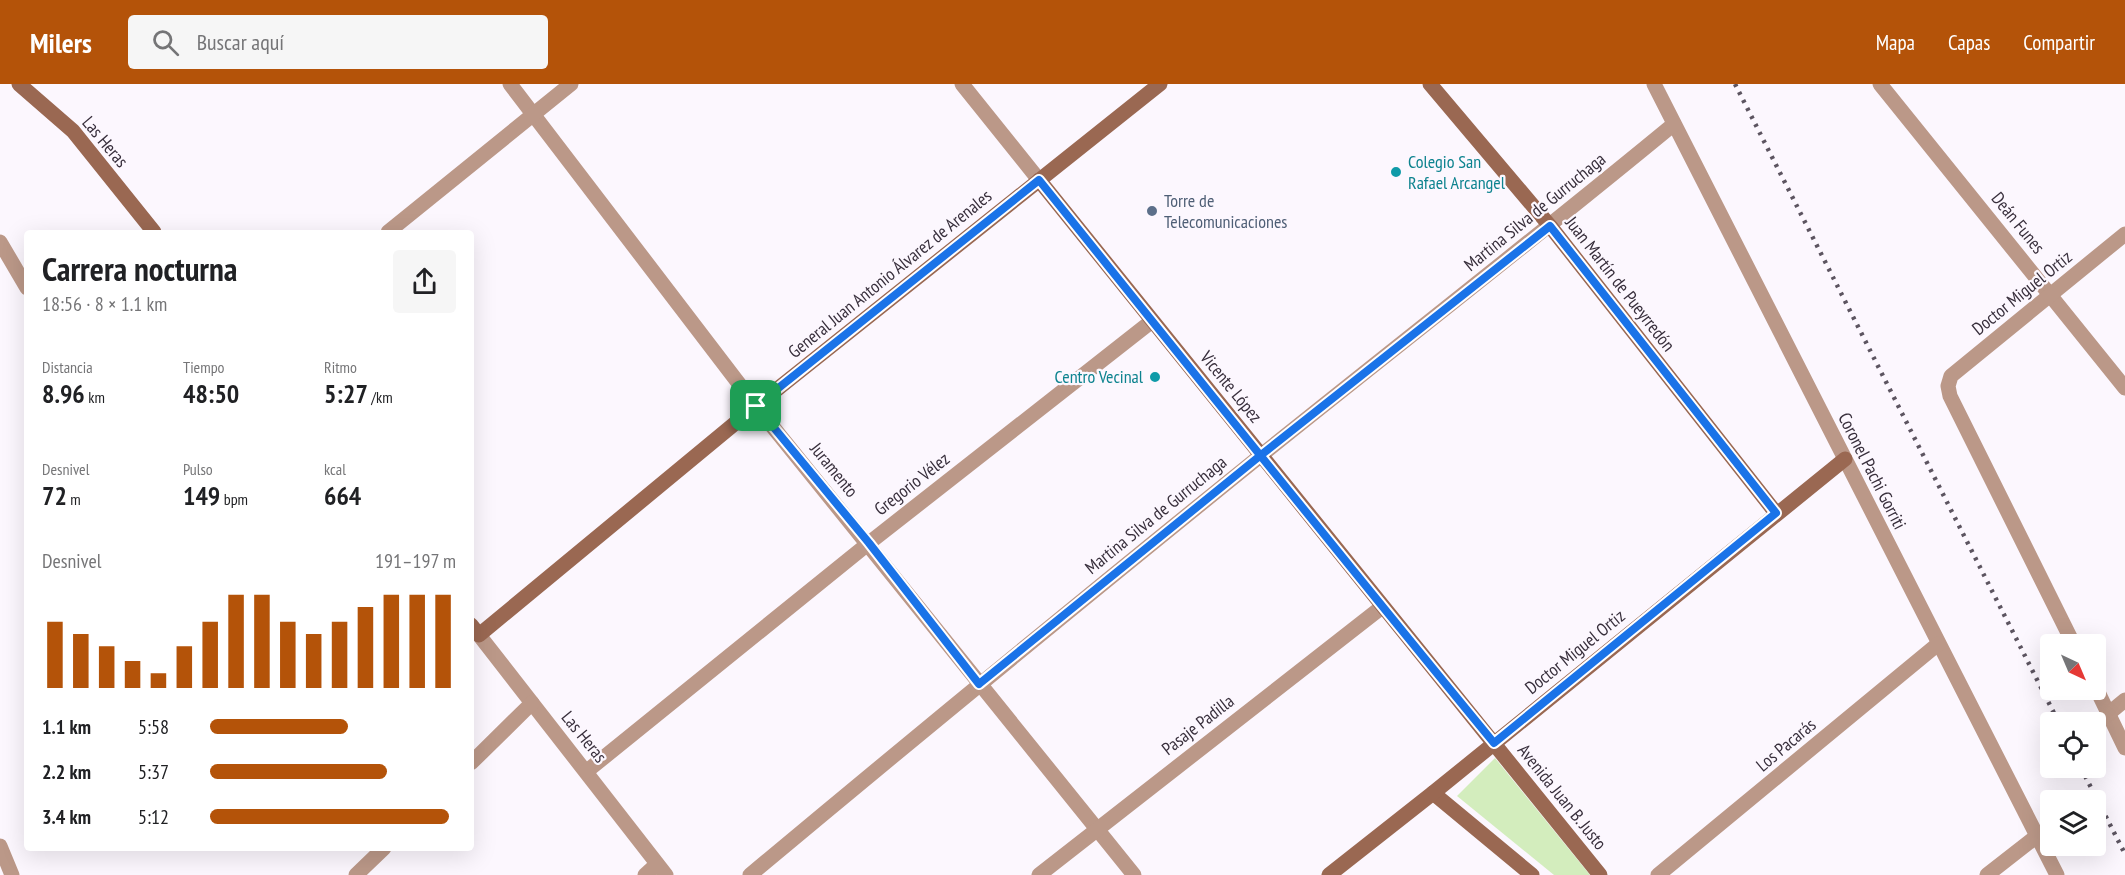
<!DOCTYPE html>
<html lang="es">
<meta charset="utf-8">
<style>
body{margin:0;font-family:"PT Sans Narrow",sans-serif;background:#f6f6f6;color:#202124;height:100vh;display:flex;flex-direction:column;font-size:22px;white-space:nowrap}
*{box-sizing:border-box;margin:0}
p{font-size:20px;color:#757577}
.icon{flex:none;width:33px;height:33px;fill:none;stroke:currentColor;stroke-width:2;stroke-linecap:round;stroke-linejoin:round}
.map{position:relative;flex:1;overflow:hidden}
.details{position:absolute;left:24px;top:146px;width:450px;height:621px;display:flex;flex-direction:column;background:#fff;border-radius:6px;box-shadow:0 6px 24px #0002}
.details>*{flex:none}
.needle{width:39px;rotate:136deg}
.buttons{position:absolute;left:2040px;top:550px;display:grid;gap:12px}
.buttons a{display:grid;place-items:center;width:66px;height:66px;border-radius:6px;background:#fff;box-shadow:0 6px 24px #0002;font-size:30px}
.pin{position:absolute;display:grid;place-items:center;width:51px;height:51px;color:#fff;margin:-26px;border-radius:12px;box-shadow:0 3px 9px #0006}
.round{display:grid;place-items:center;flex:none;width:63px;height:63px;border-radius:6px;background:#f6f6f6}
.overview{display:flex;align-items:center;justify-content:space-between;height:102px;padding:0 18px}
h1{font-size:33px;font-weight:600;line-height:45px}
.metrics{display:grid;grid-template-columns:repeat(3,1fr);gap:9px;height:102px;padding:6px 18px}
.metrics div{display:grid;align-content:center}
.metrics b{font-size:26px;font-weight:600}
.metrics small{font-size:16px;font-weight:400}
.metrics p{font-size:16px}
.chart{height:168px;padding:12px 18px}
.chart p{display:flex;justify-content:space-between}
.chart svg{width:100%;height:108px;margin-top:6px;stroke:#b45309;stroke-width:6}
ul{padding:0 18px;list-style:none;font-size:20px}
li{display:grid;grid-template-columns:96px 72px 1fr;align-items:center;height:45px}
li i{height:15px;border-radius:8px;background:#b45309}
header{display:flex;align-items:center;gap:36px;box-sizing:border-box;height:84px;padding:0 30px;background:#b45309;color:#fff}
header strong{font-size:28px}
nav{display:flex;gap:33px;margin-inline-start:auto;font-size:21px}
.search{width:420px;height:54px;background:#f6f6f6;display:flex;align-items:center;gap:15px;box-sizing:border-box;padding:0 21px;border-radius:6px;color:#757577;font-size:22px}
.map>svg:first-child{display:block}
.green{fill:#d3edbd}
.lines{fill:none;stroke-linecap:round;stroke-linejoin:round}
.street{stroke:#bb9888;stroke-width:15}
.secondary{stroke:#9a6852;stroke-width:15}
.rail{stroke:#5c5460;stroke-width:4.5;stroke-dasharray:3 6;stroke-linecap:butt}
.route-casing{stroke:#fff;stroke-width:12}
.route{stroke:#1a73e8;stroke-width:8}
.culture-dot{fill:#0f9aa8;stroke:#fcf7fe;stroke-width:2}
.service-dot{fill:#5c6f8a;stroke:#fcf7fe;stroke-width:2}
.labels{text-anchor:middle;stroke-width:4.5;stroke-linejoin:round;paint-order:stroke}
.street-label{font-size:18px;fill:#382f3c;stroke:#fcf7fe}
.culture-label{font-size:18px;fill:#0d838f;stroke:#fcf7fe;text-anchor:start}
.service-label{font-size:18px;fill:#4e5e75;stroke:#fcf7fe;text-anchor:start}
</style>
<header>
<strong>Milers</strong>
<div class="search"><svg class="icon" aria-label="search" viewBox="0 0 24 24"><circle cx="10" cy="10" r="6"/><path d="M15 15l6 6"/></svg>Buscar aquí</div>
<nav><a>Mapa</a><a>Capas</a><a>Compartir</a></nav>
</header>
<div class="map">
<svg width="2125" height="791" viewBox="0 0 2125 791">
<rect width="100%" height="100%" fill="#fcf7fe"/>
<!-- green -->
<polygon class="green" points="1495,674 1590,791 1554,791 1457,712"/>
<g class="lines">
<!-- street -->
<g class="street">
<polyline points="510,0 756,322 1134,791"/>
<polyline points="962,0 1039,96"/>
<polyline points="1654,0 2057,791"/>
<polyline points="1880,0 2125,304"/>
<polyline points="388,148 571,0"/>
<polyline points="0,158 27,204"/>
<polyline points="479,551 666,791"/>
<polyline points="2074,561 1950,312 1948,302 1951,292 2125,150"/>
<polyline points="2096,604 2125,664"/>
<polyline points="2108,630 2125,616"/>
<polyline points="471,679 532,619"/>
<polyline points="587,687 869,459 1152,237"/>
<polyline points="0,762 12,791"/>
<polyline points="356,791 384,764"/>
<polyline points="645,791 657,780"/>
<path d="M 750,791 C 919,650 1088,511 1259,373 C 1397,262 1537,153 1674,40"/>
<polyline points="1039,791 1382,523"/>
<polyline points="1658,791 1938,560"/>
<polyline points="1987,791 2037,752"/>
</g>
<!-- secondary -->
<g class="secondary">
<polyline points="19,0 73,47 154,148"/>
<polyline points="1430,0 1550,142 1776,429"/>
<polyline points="1039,96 1600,791"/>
<polyline points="471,541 479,551 756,322 1160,0"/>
<polyline points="1433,709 1532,791"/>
<polyline points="1329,791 1433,709 1845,375"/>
</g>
<!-- rail -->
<g class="rail">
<polyline points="1735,0 2059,639"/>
<polyline points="2081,684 2125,770"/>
</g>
</g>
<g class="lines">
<defs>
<path id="route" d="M 756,322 L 869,459 L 979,600 L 1261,371 L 1550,142 L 1776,429 L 1494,659 C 1341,473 1190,284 1039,96 L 756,322"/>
</defs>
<!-- route casing -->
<use href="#route" class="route-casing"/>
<!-- route -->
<use href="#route" class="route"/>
</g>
<!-- markers -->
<g class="culture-dot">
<circle cx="1396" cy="88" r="6"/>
<circle cx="1155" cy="293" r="6"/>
</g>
<circle class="service-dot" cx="1152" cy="127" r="6"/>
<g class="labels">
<!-- street labels -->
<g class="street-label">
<text transform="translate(105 58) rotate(50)" y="6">Las Heras</text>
<text transform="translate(1535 128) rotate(-39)" y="6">Martina Silva de Gurruchaga</text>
<text transform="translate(2018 139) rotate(51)" y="6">Deán Funes</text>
<text transform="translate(890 190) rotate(-39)" y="6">General Juan Antonio Álvarez de Arenales</text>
<text transform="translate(1620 200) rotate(52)" y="6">Juan Martín de Pueyrredón</text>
<text transform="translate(2022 209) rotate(-39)" y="6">Doctor Miguel Ortiz</text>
<text transform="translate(1231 303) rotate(51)" y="6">Vicente López</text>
<text transform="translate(834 386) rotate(51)" y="6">Juramento</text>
<text transform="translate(1872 387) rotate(63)" y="6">Coronel Pachi Gorriti</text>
<text transform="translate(912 400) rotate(-38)" y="6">Gregorio Vélez</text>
<text transform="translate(1156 431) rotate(-39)" y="6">Martina Silva de Gurruchaga</text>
<text transform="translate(1575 568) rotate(-39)" y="6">Doctor Miguel Ortiz</text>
<text transform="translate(1198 641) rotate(-38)" y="6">Pasaje Padilla</text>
<text transform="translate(584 653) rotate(51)" y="6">Las Heras</text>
<text transform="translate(1786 661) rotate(-40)" y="6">Los Pacarás</text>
<text transform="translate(1562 713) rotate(51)" y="6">Avenida Juan B. Justo</text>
</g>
<!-- culture labels -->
<g class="culture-label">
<text x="1408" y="84">Colegio San<tspan x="1408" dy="21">Rafael Arcangel</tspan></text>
<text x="1143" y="299" text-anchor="end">Centro Vecinal</text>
</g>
<!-- service labels -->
<g class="service-label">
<text x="1164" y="123">Torre de<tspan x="1164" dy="21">Telecomunicaciones</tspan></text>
</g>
</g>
</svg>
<div class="buttons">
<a><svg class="needle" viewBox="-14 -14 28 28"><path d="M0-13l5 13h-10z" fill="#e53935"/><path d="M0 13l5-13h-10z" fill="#757577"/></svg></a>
<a><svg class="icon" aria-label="locate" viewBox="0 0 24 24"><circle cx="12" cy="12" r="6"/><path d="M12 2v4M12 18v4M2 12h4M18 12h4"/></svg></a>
<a><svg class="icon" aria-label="layers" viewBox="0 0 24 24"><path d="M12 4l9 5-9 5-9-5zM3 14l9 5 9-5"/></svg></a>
</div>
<div class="pin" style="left:756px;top:322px;background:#1e9e55"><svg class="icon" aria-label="arrive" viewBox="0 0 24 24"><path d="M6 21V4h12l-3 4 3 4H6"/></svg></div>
<section class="details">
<div class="overview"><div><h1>Carrera nocturna</h1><p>18:56 · 8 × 1.1 km</p></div><a class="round"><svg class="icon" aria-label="share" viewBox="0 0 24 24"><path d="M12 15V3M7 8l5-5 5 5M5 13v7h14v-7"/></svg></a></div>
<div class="metrics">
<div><p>Distancia</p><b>8.96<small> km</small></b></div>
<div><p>Tiempo</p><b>48:50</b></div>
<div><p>Ritmo</p><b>5:27<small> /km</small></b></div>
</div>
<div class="metrics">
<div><p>Desnivel</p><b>72<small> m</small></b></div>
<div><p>Pulso</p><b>149<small> bpm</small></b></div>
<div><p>kcal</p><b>664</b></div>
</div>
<div class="chart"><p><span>Desnivel</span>191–197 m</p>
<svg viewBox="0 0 160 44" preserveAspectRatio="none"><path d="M5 44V17M15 44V22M25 44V27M35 44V33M45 44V38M55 44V27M65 44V17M75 44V6M85 44V6M95 44V17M105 44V22M115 44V17M125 44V11M135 44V6M145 44V6M155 44V6"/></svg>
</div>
<ul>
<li><b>1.1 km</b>5:58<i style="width:56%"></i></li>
<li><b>2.2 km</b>5:37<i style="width:72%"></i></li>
<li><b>3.4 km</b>5:12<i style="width:97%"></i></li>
</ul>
</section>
</div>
